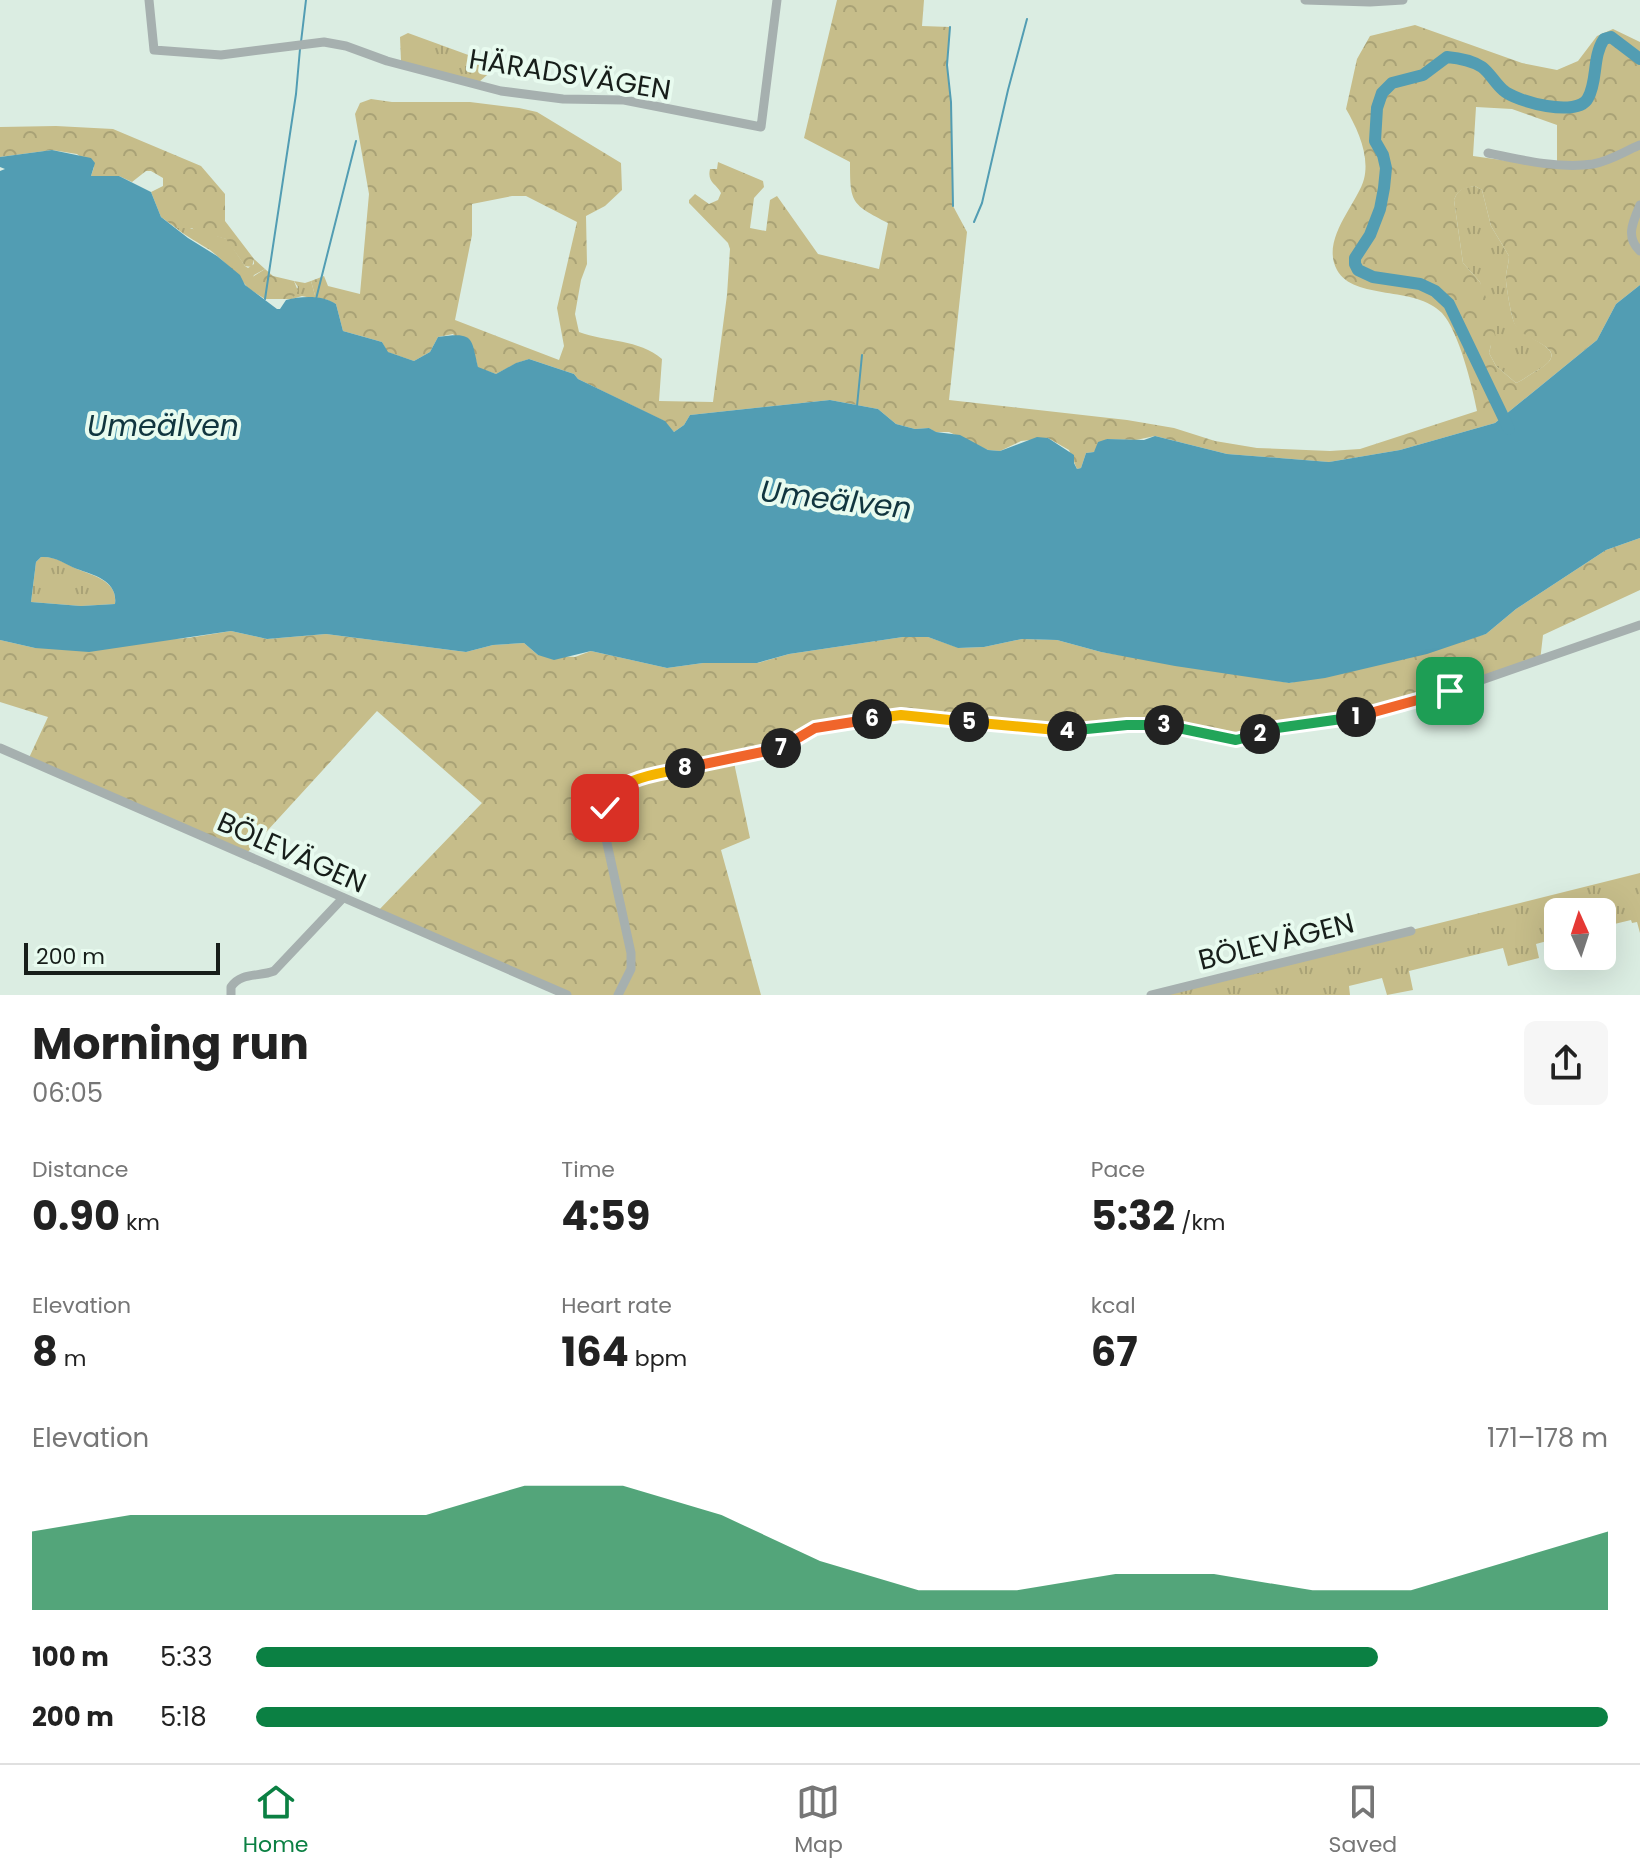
<!DOCTYPE html>
<meta charset="utf-8">
<style>
body{margin:0;font-family:Poppins,sans-serif;background:#f6f6f6;color:#222;height:100vh;display:flex;flex-direction:column;font-size:30px;white-space:nowrap}
*{box-sizing:border-box;margin:0}
p{font-size:26px;color:#767676}
.icon{flex:none;width:44px;height:44px;fill:none;stroke:currentColor;stroke-width:2;stroke-linecap:round;stroke-linejoin:round}
.map{position:relative;height:995px;overflow:hidden}
.panel{display:flex;flex-direction:column;background:#fff;flex:1}
.panel>*{flex:none}
.needle{width:52px;rotate:357deg}
.buttons{position:absolute;left:1544px;top:898px;display:grid;gap:16px}
.buttons a{display:grid;place-items:center;width:72px;height:72px;border-radius:12px;background:#fff;box-shadow:0 8px 32px #0002;font-size:40px}
.scale{position:absolute;left:24px;bottom:20px;width:196px;box-sizing:border-box;padding-left:8px;border:4px solid #171e1a;border-top:0;font-size:22px;line-height:28px;white-space:nowrap;color:#171e1a;-webkit-text-stroke:6px #e8fbef;paint-order:stroke}
.pin{position:absolute;display:grid;place-items:center;width:68px;height:68px;color:#fff;margin:-34px;border-radius:16px;box-shadow:0 4px 12px #0006}
.km{position:absolute;width:40px;height:40px;margin:-20px;border-radius:50%;background:#222;color:#fff;font-size:22px;line-height:40px;text-align:center}
.round{display:grid;place-items:center;flex:none;width:84px;height:84px;border-radius:12px;background:#f6f6f6}
.head{display:flex;align-items:center;justify-content:space-between;height:136px;padding:0 32px}
h1{font-size:44px;font-weight:700;line-height:60px}
.metrics{display:grid;grid-template-columns:repeat(3,1fr);gap:12px;height:136px;padding:8px 32px}
.metrics div{display:grid;align-content:center}
.metrics b{font-size:40px;font-weight:700}
.metrics small{font-size:22px;font-weight:400}
.metrics p{font-size:22px}
.chart{height:224px;padding:16px 32px}
.chart p{display:flex;justify-content:space-between}
.chart svg{width:100%;height:144px;margin-top:8px;fill:#0b8043;opacity:.7}
ul{padding:0 32px;list-style:none;font-size:26px}
li{display:grid;grid-template-columns:128px 96px 1fr;align-items:center;height:60px}
li i{height:20px;border-radius:10px;background:#0b8043}
.tab-bar{display:flex;justify-content:space-around;align-items:center;height:112px;border-top:2px solid #e0e0e0;background:#fff;font-size:22px;color:#767676}
.tab-bar a{display:grid;justify-items:center;gap:4px}
.tab-bar .on{color:#0b8043}
.map>svg:first-child{display:block}
.grass{fill:url(#grass-tufts)}
.forest{fill:url(#forest-crowns);fill-rule:evenodd}
.water{fill:#529db3;fill-rule:evenodd}
.lines{fill:none;stroke-linecap:round;stroke-linejoin:round}
.stream{stroke:#529db3;stroke-width:2}
.river{stroke:#529db3;stroke-width:12}
.minor{stroke:#a6b0af;stroke-width:9}
.split-1-casing{stroke:#fff;stroke-width:16}
.split-2-casing{stroke:#fff;stroke-width:16}
.split-3-casing{stroke:#fff;stroke-width:16}
.split-4-casing{stroke:#fff;stroke-width:16}
.split-5-casing{stroke:#fff;stroke-width:16}
.split-6-casing{stroke:#fff;stroke-width:16}
.split-7-casing{stroke:#fff;stroke-width:16}
.split-8-casing{stroke:#fff;stroke-width:16}
.split-9-casing{stroke:#fff;stroke-width:16}
.split-1{stroke:#f0652b;stroke-width:10}
.split-2{stroke:#22a559;stroke-width:10}
.split-3{stroke:#22a559;stroke-width:10}
.split-4{stroke:#22a559;stroke-width:10}
.split-5{stroke:#f5b400;stroke-width:10}
.split-6{stroke:#f5b400;stroke-width:10}
.split-7{stroke:#f0652b;stroke-width:10}
.split-8{stroke:#f0652b;stroke-width:10}
.split-9{stroke:#f5b400;stroke-width:10}
.labels{text-anchor:middle;stroke-width:8;stroke-linejoin:round;paint-order:stroke}
.street-label{font-size:28px;fill:#171e1a;stroke:#e8fbef}
.water-label{font-size:30px;font-style:italic;fill:#11353f;stroke:#e8fbef}
</style>
<div class="map">
<svg width="1640" height="995" viewBox="0 0 1640 995">
<defs>
<pattern id="grass-tufts" width="24" height="20" patternUnits="userSpaceOnUse" patternTransform="scale(2)"><rect width="24" height="20" fill="#c6bd8a"/><path d="M3 7l-1-3M5 7V3M7 7l1-3M15 17l-1-3M17 17v-4M19 17l1-3" fill="none" stroke="#a9a276"/></pattern>
<pattern id="forest-crowns" width="20" height="18" patternUnits="userSpaceOnUse" patternTransform="scale(2)"><rect width="20" height="18" fill="#c6bd8a"/><path d="M2 6a3 3 0 1 1 6 0M12 15a3 3 0 1 1 6 0" fill="none" stroke="#a9a276"/></pattern>
</defs>
<rect width="100%" height="100%" fill="#dbede2"/>
<!-- grass -->
<g class="grass">
<polygon points="408,33 493,64 494,69 479,82 401,61 400,37"/>
<path d="M 1475,186 L 1482,190 L 1491,226 L 1509,256 C 1509,264 1505,274 1506,281 C 1507,290 1511,317 1515,324 C 1525,342 1575,348 1538,370 C 1530,374 1524,380 1516,383 L 1496,366 L 1489,353 L 1491,345 L 1480,282 L 1463,263 L 1454,200 C 1458,189 1464,187 1475,186 Z"/>
<path d="M 183,226 L 227,239 L 245,266 L 248,268 L 254,264 L 254,259 L 265,269 L 254,275 L 248,288 C 238,275 224,261 210,250 C 199,243 187,237 176,228 Z"/>
<polygon points="294,281 305,283 311,281 316,299 302,296 292,299 298,287"/>
<path d="M 41,557 C 55,556 65,563 77,569 C 94,576 118,581 115,604 L 81,606 L 31,602 L 36,562 Z"/>
<polygon points="1640,873 1640,933 1637,922 1632,923 1631,920 1602,927 1602,912 1558,912 1558,938 1536,944 1539,958 1508,966 1503,948 1409,971 1413,990 1387,995 1382,978 1349,986 1350,995 1151,995"/>
</g>
<!-- forest -->
<g class="forest">
<path d="M 837,0 L 924,0 L 922,26 L 950,27 L 947,65 L 951,102 L 953,206 L 967,232 L 949,400 L 1127,420 L 1174,428 L 1215,441 L 1257,448 L 1330,451 L 1360,449 L 1477,411 C 1472,385 1459,332 1442,313 C 1415,285 1354,301 1337,270 C 1320,239 1358,203 1364,179 C 1370,155 1357,128 1346,109 L 1357,59 L 1370,36 L 1415,25 L 1522,63 L 1557,70 L 1578,61 L 1597,36 L 1613,29 L 1640,42 L 1640,285 L 1616,304 L 1597,340 L 1495,423 L 1400,450 L 1329,462 L 1227,454 L 1155,436 L 1136,440 L 1107,439 L 1094,452 L 1086,453 L 1081,468 L 1077,469 L 1069,450 L 1048,438 L 1021,441 L 1000,451 L 988,450 L 949,432 L 935,432 L 929,428 L 915,429 L 896,424 L 878,409 L 830,400 L 690,415 L 684,425 L 674,432 L 664,421 L 578,379 L 574,374 L 529,359 L 517,363 L 496,374 L 478,368 L 476,360 L 453,334 L 438,337 L 430,352 L 414,361 L 387,352 L 382,342 L 343,331 L 336,304 L 325,299 L 316,299 L 311,281 L 324,276 L 328,286 L 360,294 L 369,194 L 355,114 L 360,103 L 371,99 L 392,102 L 470,102 L 519,108 L 537,112 L 621,163 L 622,190 L 605,206 L 586,216 L 587,264 L 581,280 L 575,314 L 579,332 C 606,342 639,339 662,359 L 659,401 L 713,402 L 727,295 L 730,249 L 728,243 L 689,203 L 689,200 L 695,194 L 709,204 L 718,200 L 721,193 C 716,183 707,183 710,169 L 717,169 L 718,162 L 763,181 L 764,187 L 754,198 L 750,228 L 766,231 L 770,200 L 777,196 L 818,254 L 879,269 L 888,223 C 851,204 850,203 850,162 L 804,138 ZM 1476,107 L 1512,109 L 1557,125 L 1557,168 L 1473,156 ZM 1475,186 L 1482,190 L 1491,226 L 1509,256 C 1509,264 1505,274 1506,281 C 1507,291 1511,316 1515,325 C 1523,342 1576,347 1538,370 C 1530,374 1524,380 1516,383 L 1496,366 L 1489,353 L 1491,345 L 1496,340 L 1492,313 L 1480,282 L 1463,263 L 1454,200 C 1458,189 1464,188 1475,186 ZM 512,196 L 526,196 L 577,222 L 557,308 L 564,346 L 559,360 L 455,320 L 472,235 L 472,204 Z"/>
<polygon points="56,126 113,129 201,166 225,194 225,221 254,259 252,267 245,266 226,239 215,236 205,240 192,228 176,228 161,217 151,192 163,186 163,178 151,171 146,171 132,182 119,176 91,176 94,167 77,154 52,150 0,157 0,127"/>
<polygon points="265,269 273,276 294,281 298,291 292,299 265,299 248,288 249,279"/>
<polygon points="1640,538 1640,590 1543,635 1540,661 1373,714 1246,738 1164,725 1059,732 901,715 815,728 783,748 733,758 750,838 721,850 761,995 567,995 376,913 482,803 377,711 245,855 28,760 48,717 0,702 0,640 35,648 188,638 231,631 267,639 326,634 466,652 493,645 524,643 538,655 575,657 591,651 667,668 703,663 758,663 789,654 903,637 928,637 959,648 984,647 1022,639 1057,640 1101,652 1290,683 1486,634 1516,609 1606,550"/>
</g>
<!-- water -->
<path class="water" d="M 52,150 L 91,158 L 95,163 L 91,176 L 119,176 L 151,192 L 161,217 L 188,238 L 217,256 L 240,275 L 245,285 L 277,309 L 280,309 L 286,300 C 302,296 322,295 336,304 L 343,331 L 382,342 L 388,352 L 414,361 L 430,352 L 438,337 C 474,332 471,337 478,367 L 496,374 L 516,363 L 529,359 L 574,374 L 578,379 L 665,421 L 674,432 L 684,425 L 690,415 L 830,400 L 878,409 L 896,424 L 915,429 L 929,428 L 936,432 L 960,435 L 988,450 L 1000,451 L 1037,437 L 1048,438 L 1074,455 L 1074,463 L 1077,469 L 1081,468 L 1086,453 L 1094,452 L 1098,442 L 1107,439 L 1144,440 L 1155,436 L 1227,454 L 1329,462 L 1400,450 L 1495,423 L 1597,340 L 1616,304 L 1640,285 L 1640,538 L 1606,550 L 1516,609 L 1486,634 L 1427,654 L 1325,678 L 1289,683 L 1175,666 L 1101,652 L 1057,640 L 1022,639 L 984,647 L 958,648 L 928,637 L 903,637 L 789,654 L 757,663 L 703,663 L 667,668 L 591,651 L 554,660 L 538,655 L 524,643 L 493,645 L 466,652 L 326,634 L 267,639 L 231,631 L 89,652 L 35,648 L 0,640 L 0,171 L 5,169 L 0,167 L 0,157 ZM 41,557 C 55,556 65,564 77,569 C 94,575 118,581 115,604 L 81,606 L 31,602 L 36,562 Z"/>
<g class="lines">
<!-- stream -->
<g class="stream">
<polyline points="950,27 947,65 951,102 953,206"/>
<polyline points="301,42 306,0"/>
<polyline points="974,222 982,203 1008,90 1027,19"/>
<polyline points="265,299 296,94 300,49"/>
<polyline points="316,299 356,141"/>
<polyline points="857,406 862,355"/>
</g>
<!-- river -->
<path class="river" d="M 1509,429 L 1449,304 L 1435,291 L 1420,284 L 1373,277 L 1358,270 L 1355,264 L 1355,258 L 1370,235 L 1380,209 L 1384,188 L 1386,168 L 1383,155 L 1375,141 L 1377,108 L 1382,93 L 1392,83 L 1423,75 L 1447,57 C 1459,58 1471,60 1482,67 C 1490,73 1495,83 1503,90 C 1516,102 1578,118 1588,98 C 1598,80 1592,57 1604,39 L 1611,37 L 1640,59"/>
<!-- minor -->
<g class="minor">
<polyline points="149,0 154,50 221,55 324,42 346,46 387,61 501,91 563,99 624,100 761,127 777,0"/>
<polyline points="1305,0 1370,2 1403,0"/>
<path d="M 1488,153 C 1521,160 1560,169 1593,164 C 1610,161 1625,151 1640,145"/>
<path d="M 1640,205 C 1633,222 1625,237 1640,251"/>
<polyline points="0,748 567,995"/>
<path d="M 231,995 L 231,987 C 241,972 259,977 274,971 L 343,898"/>
<path d="M 618,995 L 631,969 L 631,953 L 603,825 C 606,800 613,789 636,779 L 783,748 L 815,728 L 901,715 L 1059,732 L 1127,725 L 1164,725 L 1236,740 L 1277,728 L 1373,714 L 1450,691 L 1640,625"/>
<polyline points="1151,995 1411,931"/>
</g>
</g>
<g class="lines">
<defs>
<polyline id="split-1" points="1356,717 1450,691"/>
<polyline id="split-2" points="1260,734 1277,728 1356,717"/>
<polyline id="split-3" points="1164,725 1236,740 1260,734"/>
<polyline id="split-4" points="1067,731 1127,725 1164,725"/>
<polyline id="split-5" points="969,722 1067,731"/>
<polyline id="split-6" points="872,719 901,715 969,722"/>
<polyline id="split-7" points="781,748 815,728 872,719"/>
<polyline id="split-8" points="685,768 781,748"/>
<path id="split-9" d="M 605,808 C 619,776 654,775 685,768"/>
</defs>
<!-- split-1 casing -->
<use href="#split-1" class="split-1-casing"/>
<!-- split-2 casing -->
<use href="#split-2" class="split-2-casing"/>
<!-- split-3 casing -->
<use href="#split-3" class="split-3-casing"/>
<!-- split-4 casing -->
<use href="#split-4" class="split-4-casing"/>
<!-- split-5 casing -->
<use href="#split-5" class="split-5-casing"/>
<!-- split-6 casing -->
<use href="#split-6" class="split-6-casing"/>
<!-- split-7 casing -->
<use href="#split-7" class="split-7-casing"/>
<!-- split-8 casing -->
<use href="#split-8" class="split-8-casing"/>
<!-- split-9 casing -->
<use href="#split-9" class="split-9-casing"/>
<!-- split-1 -->
<use href="#split-1" class="split-1"/>
<!-- split-2 -->
<use href="#split-2" class="split-2"/>
<!-- split-3 -->
<use href="#split-3" class="split-3"/>
<!-- split-4 -->
<use href="#split-4" class="split-4"/>
<!-- split-5 -->
<use href="#split-5" class="split-5"/>
<!-- split-6 -->
<use href="#split-6" class="split-6"/>
<!-- split-7 -->
<use href="#split-7" class="split-7"/>
<!-- split-8 -->
<use href="#split-8" class="split-8"/>
<!-- split-9 -->
<use href="#split-9" class="split-9"/>
</g>
<g class="labels">
<!-- street labels -->
<g class="street-label">
<text transform="translate(570 74) rotate(9)" y="10">HÄRADSVÄGEN</text>
<text transform="translate(292 852) rotate(24)" y="10">BÖLEVÄGEN</text>
<text transform="translate(1276 941) rotate(-14)" y="10">BÖLEVÄGEN</text>
</g>
<!-- water labels -->
<g class="water-label">
<text x="163" y="436">Umeälven</text>
<text transform="translate(836 500) rotate(7)" y="10">Umeälven</text>
</g>
</g>
</svg>
<div class="buttons">
<a><svg class="needle" viewBox="-14 -14 28 28"><path d="M0-13l5 13h-10z" fill="#e53935"/><path d="M0 13l5-13h-10z" fill="#767676"/></svg></a>
</div>
<div class="scale">200 m</div>
<div class="pin" style="left:1450px;top:691px;background:#1e9e55"><svg class="icon" aria-label="arrive" viewBox="0 0 24 24"><path d="M6 21V4h12l-3 4 3 4H6"/></svg></div>
<div class="pin" style="left:605px;top:808px;background:#d93025"><svg class="icon" aria-label="check" viewBox="0 0 24 24"><path d="M5 12l5 5 9-10"/></svg></div>
<b class="km" style="left:1356px;top:717px">1</b>
<b class="km" style="left:1260px;top:734px">2</b>
<b class="km" style="left:1164px;top:725px">3</b>
<b class="km" style="left:1067px;top:731px">4</b>
<b class="km" style="left:969px;top:722px">5</b>
<b class="km" style="left:872px;top:719px">6</b>
<b class="km" style="left:781px;top:748px">7</b>
<b class="km" style="left:685px;top:768px">8</b>
</div>
<section class="panel">
<div class="head"><div><h1>Morning run</h1><p>06:05</p></div><a class="round"><svg class="icon" aria-label="share" viewBox="0 0 24 24"><path d="M12 15V3M7 8l5-5 5 5M5 13v7h14v-7"/></svg></a></div>
<div class="metrics">
<div><p>Distance</p><b>0.90<small> km</small></b></div>
<div><p>Time</p><b>4:59</b></div>
<div><p>Pace</p><b>5:32<small> /km</small></b></div>
</div>
<div class="metrics">
<div><p>Elevation</p><b>8<small> m</small></b></div>
<div><p>Heart rate</p><b>164<small> bpm</small></b></div>
<div><p>kcal</p><b>67</b></div>
</div>
<div class="chart"><p><span>Elevation</span>171–178 m</p>
<svg viewBox="0 0 160 44" preserveAspectRatio="none"><path d="M0 44V20L10 15L20 15L30 15L40 15L50 6L60 6L70 15L80 29L90 38L100 38L110 33L120 33L130 38L140 38L150 29L160 20V44z"/></svg>
</div>
<ul>
<li><b>100 m</b>5:33<i style="width:83%"></i></li>
<li><b>200 m</b>5:18<i style="width:100%"></i></li>
</ul>
</section>
<nav class="tab-bar">
<a class="on"><svg class="icon" aria-label="home" viewBox="0 0 24 24"><path d="M3 11l9-7 9 7M6 9v11h12V9"/></svg>Home</a>
<a><svg class="icon" aria-label="map" viewBox="0 0 24 24"><path d="M3 6l6-2 6 2 6-2v14l-6 2-6-2-6 2zM9 4v14M15 6v14"/></svg>Map</a>
<a><svg class="icon" aria-label="saved" viewBox="0 0 24 24"><path d="M7 4h10v16l-5-4-5 4z"/></svg>Saved</a>
</nav>
